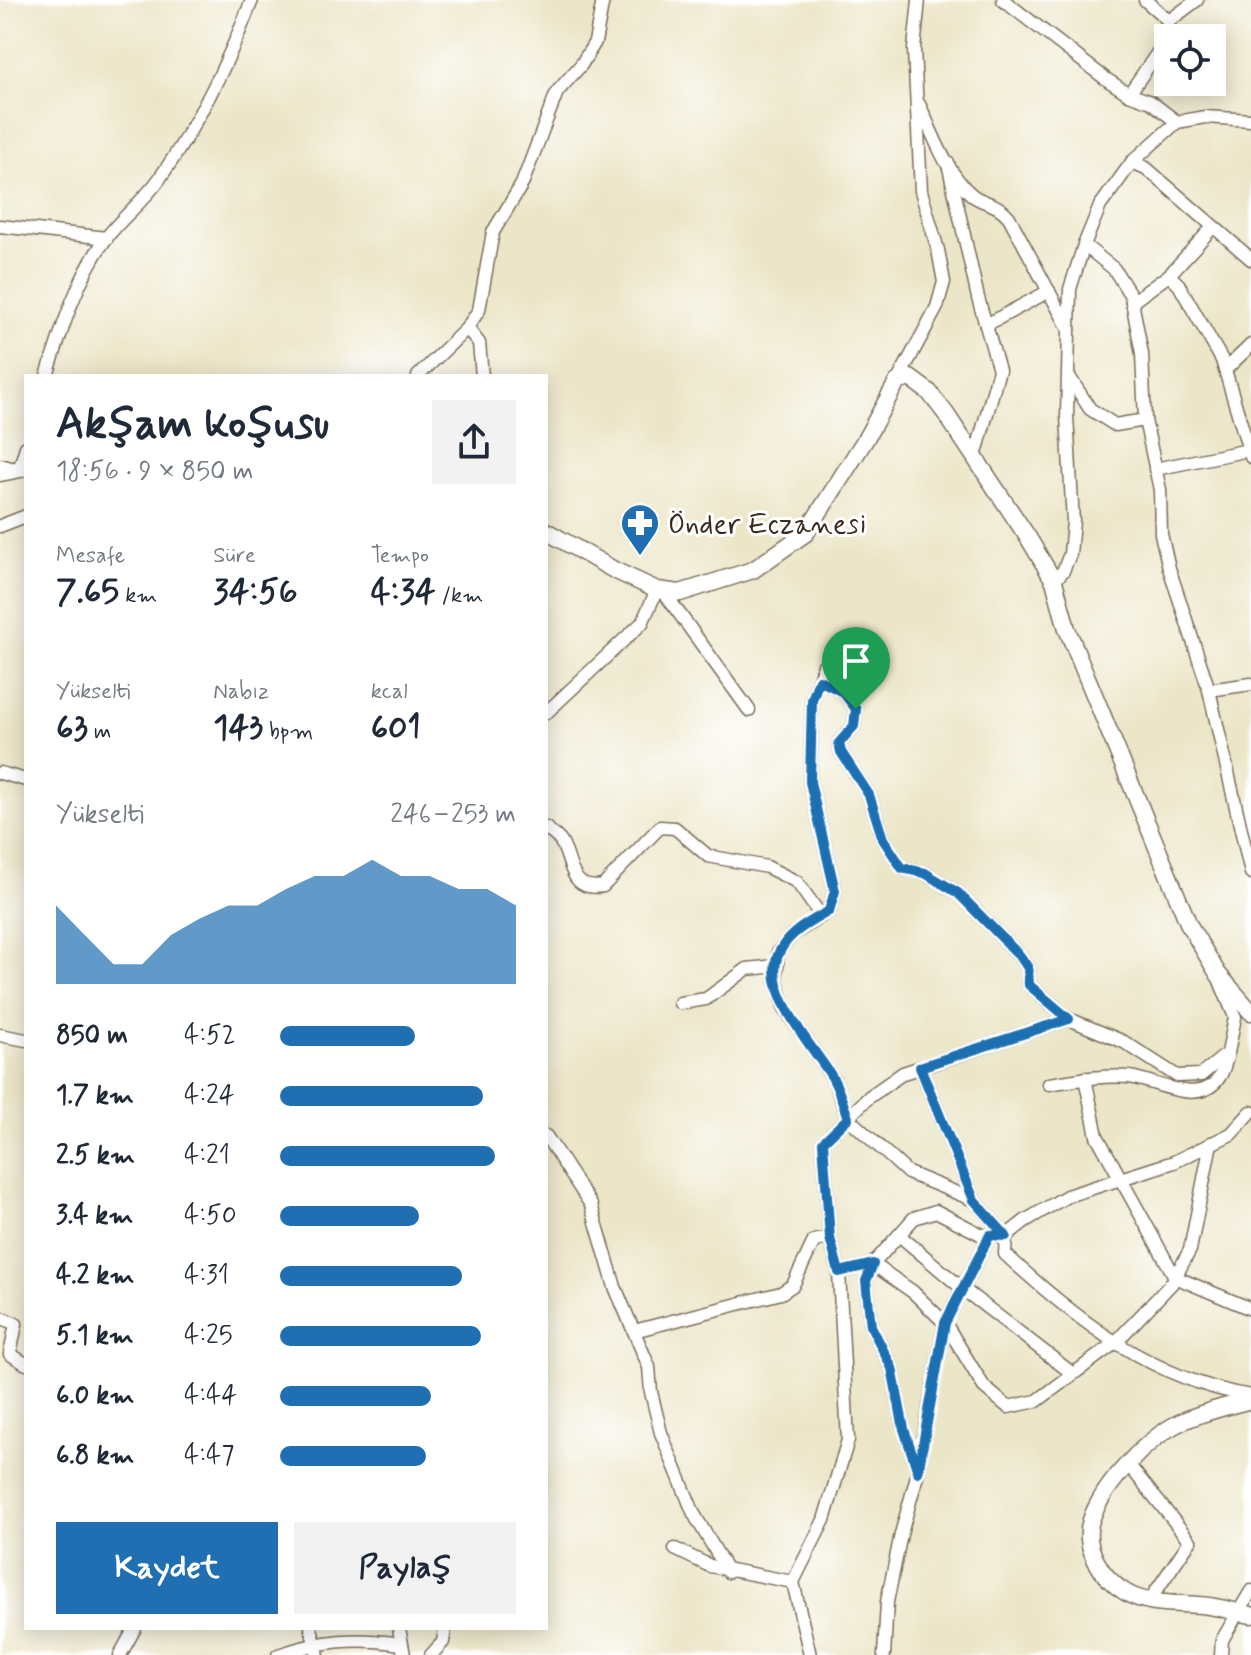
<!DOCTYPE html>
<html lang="tr">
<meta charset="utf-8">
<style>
body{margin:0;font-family:Mynerve,sans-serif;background:#f2f2f3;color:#1f2937;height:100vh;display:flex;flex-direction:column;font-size:30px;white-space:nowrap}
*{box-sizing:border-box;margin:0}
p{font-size:26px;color:#747a83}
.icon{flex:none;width:44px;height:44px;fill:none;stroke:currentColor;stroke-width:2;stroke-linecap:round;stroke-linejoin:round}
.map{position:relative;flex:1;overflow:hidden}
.side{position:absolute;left:24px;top:374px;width:524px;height:1256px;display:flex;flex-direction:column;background:#fff;border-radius:0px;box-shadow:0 4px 20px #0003}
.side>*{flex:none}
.tools{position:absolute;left:1154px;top:24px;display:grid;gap:16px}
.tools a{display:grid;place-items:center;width:72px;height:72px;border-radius:0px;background:#fff;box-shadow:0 4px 20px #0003;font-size:40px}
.pin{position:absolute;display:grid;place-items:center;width:68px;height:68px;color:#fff;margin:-82px -34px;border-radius:50% 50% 50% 0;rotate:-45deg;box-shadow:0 0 8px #0007}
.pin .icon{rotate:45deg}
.round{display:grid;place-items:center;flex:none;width:84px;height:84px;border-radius:0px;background:#f2f2f3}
.summary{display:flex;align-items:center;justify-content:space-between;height:136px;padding:0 32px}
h1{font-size:44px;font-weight:700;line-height:60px}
.metrics{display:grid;grid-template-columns:repeat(3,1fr);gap:12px;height:136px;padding:8px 32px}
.metrics div{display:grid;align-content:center}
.metrics b{font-size:34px;font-weight:700}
.metrics small{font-size:22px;font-weight:400}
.metrics p{font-size:22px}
.chart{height:224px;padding:16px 32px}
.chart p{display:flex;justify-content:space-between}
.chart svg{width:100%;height:144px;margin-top:8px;fill:#1f6fb2;opacity:.7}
.cta{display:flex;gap:16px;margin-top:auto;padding:16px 32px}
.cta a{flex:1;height:92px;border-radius:0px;background:#1f6fb2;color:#fff;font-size:32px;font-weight:700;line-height:92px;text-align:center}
.cta a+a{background:#f2f2f3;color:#1f2937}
ul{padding:0 32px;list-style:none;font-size:26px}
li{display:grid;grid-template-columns:128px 96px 1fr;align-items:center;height:60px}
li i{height:20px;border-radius:10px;background:#1f6fb2}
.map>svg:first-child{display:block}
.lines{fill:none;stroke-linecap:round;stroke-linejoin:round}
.minor-casing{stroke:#796c5a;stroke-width:15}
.tertiary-casing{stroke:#796c5a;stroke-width:19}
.minor{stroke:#fff;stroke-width:12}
.tertiary{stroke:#fff;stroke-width:16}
.route-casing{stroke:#fff;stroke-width:16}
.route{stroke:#1f6fb2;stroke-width:10}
.labels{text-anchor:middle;stroke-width:6;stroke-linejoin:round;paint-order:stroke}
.poi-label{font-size:28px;fill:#3b2a1e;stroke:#fff;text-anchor:start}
</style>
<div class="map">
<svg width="1251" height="1655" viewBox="0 0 1251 1655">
<rect width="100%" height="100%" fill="#fff"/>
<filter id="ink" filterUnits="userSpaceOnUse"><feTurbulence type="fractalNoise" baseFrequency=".0125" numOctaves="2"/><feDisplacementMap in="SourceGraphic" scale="16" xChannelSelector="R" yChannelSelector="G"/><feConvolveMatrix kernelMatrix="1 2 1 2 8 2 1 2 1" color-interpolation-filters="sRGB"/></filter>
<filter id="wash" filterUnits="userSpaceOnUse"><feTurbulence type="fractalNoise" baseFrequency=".006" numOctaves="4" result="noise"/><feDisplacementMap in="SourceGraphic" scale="32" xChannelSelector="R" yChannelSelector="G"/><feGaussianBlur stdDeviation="1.8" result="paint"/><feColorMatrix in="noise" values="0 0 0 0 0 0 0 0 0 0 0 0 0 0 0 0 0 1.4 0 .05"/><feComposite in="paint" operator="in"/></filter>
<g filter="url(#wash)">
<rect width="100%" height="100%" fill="#ece6c8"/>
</g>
<g filter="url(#ink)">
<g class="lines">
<defs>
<g id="minor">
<polyline points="1003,0 1106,79 1129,94 1151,102 1177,122"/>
<polyline points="1145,0 1169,21"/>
<polyline points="1129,94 1163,45 1169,21 1197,0"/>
<path d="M 919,104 C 933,134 946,173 972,195 C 985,205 995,201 1009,217 L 1069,329"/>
<polyline points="1132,162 1146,168 1251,259"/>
<polyline points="948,163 978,298 999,370 975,457"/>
<polyline points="0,226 107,238"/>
<polyline points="1084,245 1114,269 1131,296 1142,354 1145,420 1160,490 1161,534 1169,568 1209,690 1251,873"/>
<polyline points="1169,275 1179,285 1222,360 1251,457"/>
<polyline points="1132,302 1169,275 1213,227"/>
<polyline points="986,325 1049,291"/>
<polyline points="467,328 479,343 482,376"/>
<polyline points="1225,370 1251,345"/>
<path d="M 47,376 C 62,328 77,278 107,237 C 123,216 145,200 160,178 C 198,123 228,63 252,0"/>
<polyline points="418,376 467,328 479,310 493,232 522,184 557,92 581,65 595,42 603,0"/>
<polyline points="1070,378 1090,409 1115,425 1145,420"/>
<polyline points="897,382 937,307 944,282 938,250 921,191 914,49 919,0"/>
<polyline points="0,465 19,470 26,447"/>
<polyline points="1155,469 1249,450"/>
<polyline points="0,526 26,516"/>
<polyline points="1054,581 1063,571 1070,554 1073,522 1067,416 1070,289 1084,245 1100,206 1132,162 1177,122 1205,117 1251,120"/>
<polyline points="663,591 749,710"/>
<polyline points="824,665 812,700 810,782 835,891 829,911 792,935 778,952 776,979 785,1009 834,1080 848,1118 908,1173 974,1200"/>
<polyline points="819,680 843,692 856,709 854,726 839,743 841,752 869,795 883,839 902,868 925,873 958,893 1020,956 1028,968 1029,985 1069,1019"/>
<polyline points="1209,690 1251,684"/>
<polyline points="546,713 642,623 657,590"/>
<polyline points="0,773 26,780"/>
<path d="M 546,828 C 550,832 558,837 561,842 C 573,861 568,892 603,886 L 660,827 L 675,828 L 708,856 L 767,867 L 797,882 L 821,916"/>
<polyline points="680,1003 706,999 747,969 777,966"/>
<polyline points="0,1035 26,1040"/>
<polyline points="1085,1078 1097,1136 1175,1277 1251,1309"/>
<path d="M 1049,1084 C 1075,1080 1102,1075 1129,1077 C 1156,1080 1200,1109 1220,1076 C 1224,1070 1226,1060 1228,1053"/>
<path d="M 1251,1112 L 1231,1134 L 1174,1162 L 1067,1196 L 1025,1221 L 1006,1236 L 1005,1254 C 1076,1320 1153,1380 1251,1396"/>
<polyline points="546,1136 591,1205 615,1287 649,1367 651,1392 661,1433 694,1514 728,1572"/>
<polyline points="899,1235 963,1289 1073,1374"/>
<polyline points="839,1272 873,1264 913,1292 945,1323 984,1387 1008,1407 1037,1401 1115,1343 1172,1283 1190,1250 1211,1143"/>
<polyline points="0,1317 16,1324 10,1354 26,1364"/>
<polyline points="634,1331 781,1293 793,1285 814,1241 830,1238"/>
<polyline points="1128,1464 1190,1541 1150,1600"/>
<polyline points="918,1468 945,1323 990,1235"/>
<polyline points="675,1549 710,1566 793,1582"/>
<polyline points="311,1628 318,1655"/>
<polyline points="399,1628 404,1655"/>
<polyline points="120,1655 135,1628"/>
<path d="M 278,1655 C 323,1640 355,1637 402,1644"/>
<polyline points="431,1655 443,1642 445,1628"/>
<polyline points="810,1655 793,1582 824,1520 848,1440 839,1272 830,1238 823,1142 869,1097 903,1073 1069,1019 1124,1042 1177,1076 1201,1075 1228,1053 1235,1017 1220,981"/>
<polyline points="884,1655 887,1602 901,1534 918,1472 904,1429 892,1368 871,1326 866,1281 873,1264 914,1218 936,1211 982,1235 1006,1236 974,1200 920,1067"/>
<polyline points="1221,1655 1222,1640 1251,1591"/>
</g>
<g id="tertiary">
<polyline points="0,473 26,468"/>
<polyline points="546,531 614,570 657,590 680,593 753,570 806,533 865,440 897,382 910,378 929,392 946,414 1029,539 1054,581 1067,629 1189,925 1218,974 1251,1012"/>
<path d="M 1251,1400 C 1228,1406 1202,1412 1181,1422 C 1148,1437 1103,1485 1091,1520 C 1082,1547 1102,1578 1125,1592 C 1149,1607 1182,1602 1209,1606 C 1223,1608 1237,1612 1251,1615"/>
</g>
</defs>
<!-- minor casing -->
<use href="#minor" class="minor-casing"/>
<!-- tertiary casing -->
<use href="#tertiary" class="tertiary-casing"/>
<!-- minor -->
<use href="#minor" class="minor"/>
<!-- tertiary -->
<use href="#tertiary" class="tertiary"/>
</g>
</g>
<g class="lines" filter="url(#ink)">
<defs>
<path id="route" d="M 819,680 L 843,692 L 856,709 L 854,726 L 839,743 L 841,752 L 869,795 L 883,839 L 902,868 L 925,873 L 958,893 L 1020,956 L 1028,968 L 1029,985 L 1069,1019 L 920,1067 L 974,1200 L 1006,1236 L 990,1235 L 945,1323 L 918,1472 L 904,1429 L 892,1368 L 871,1326 L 866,1281 L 873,1264 L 839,1272 L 830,1238 L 823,1142 L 848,1118 C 843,1104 839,1089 832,1077 C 813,1046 757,987 781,949 C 791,931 812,921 829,911 L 835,891 L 810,782 L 812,700 Z"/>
</defs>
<!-- route casing -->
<use href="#route" class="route-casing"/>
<!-- route -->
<use href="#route" class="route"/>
</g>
<!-- icons -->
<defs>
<symbol id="pharmacy-pin" viewBox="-11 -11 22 30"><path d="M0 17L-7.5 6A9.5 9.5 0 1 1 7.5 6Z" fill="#1f6fb2" stroke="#fff"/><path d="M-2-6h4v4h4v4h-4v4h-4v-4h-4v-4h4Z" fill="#fff"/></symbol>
</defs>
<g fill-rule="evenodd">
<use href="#pharmacy-pin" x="618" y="501" width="44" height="60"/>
</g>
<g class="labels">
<!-- poi labels -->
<g class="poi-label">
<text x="668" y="533">Önder Eczanesi</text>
</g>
</g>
</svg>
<div class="tools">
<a><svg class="icon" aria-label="locate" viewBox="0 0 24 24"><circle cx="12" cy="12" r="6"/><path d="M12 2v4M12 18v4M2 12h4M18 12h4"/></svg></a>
</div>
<div class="pin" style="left:856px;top:709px;background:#1e9e55"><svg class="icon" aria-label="arrive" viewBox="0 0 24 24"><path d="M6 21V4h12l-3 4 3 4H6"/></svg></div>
<section class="side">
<div class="summary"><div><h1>Akşam koşusu</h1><p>18:56 · 9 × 850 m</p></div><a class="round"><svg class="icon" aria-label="share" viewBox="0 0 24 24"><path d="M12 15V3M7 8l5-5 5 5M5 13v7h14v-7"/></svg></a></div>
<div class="metrics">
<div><p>Mesafe</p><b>7.65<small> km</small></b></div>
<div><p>Süre</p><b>34:56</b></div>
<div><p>Tempo</p><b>4:34<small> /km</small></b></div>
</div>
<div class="metrics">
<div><p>Yükselti</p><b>63<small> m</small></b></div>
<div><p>Nabız</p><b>143<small> bpm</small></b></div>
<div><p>kcal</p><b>601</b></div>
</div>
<div class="chart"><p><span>Yükselti</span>246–253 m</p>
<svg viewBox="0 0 160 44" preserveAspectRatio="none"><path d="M0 44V20L10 29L20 38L30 38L40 29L50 24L60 20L70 20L80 15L90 11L100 11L110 6L120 11L130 11L140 15L150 15L160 20V44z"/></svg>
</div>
<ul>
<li><b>850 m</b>4:52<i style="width:57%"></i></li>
<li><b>1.7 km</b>4:24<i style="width:86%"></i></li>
<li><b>2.5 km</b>4:21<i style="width:91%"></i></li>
<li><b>3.4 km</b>4:50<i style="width:59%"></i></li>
<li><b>4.2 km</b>4:31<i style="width:77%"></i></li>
<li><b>5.1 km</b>4:25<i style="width:85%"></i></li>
<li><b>6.0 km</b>4:44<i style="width:64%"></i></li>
<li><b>6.8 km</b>4:47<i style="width:62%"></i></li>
</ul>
<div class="cta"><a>Kaydet</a><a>Paylaş</a></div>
</section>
</div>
